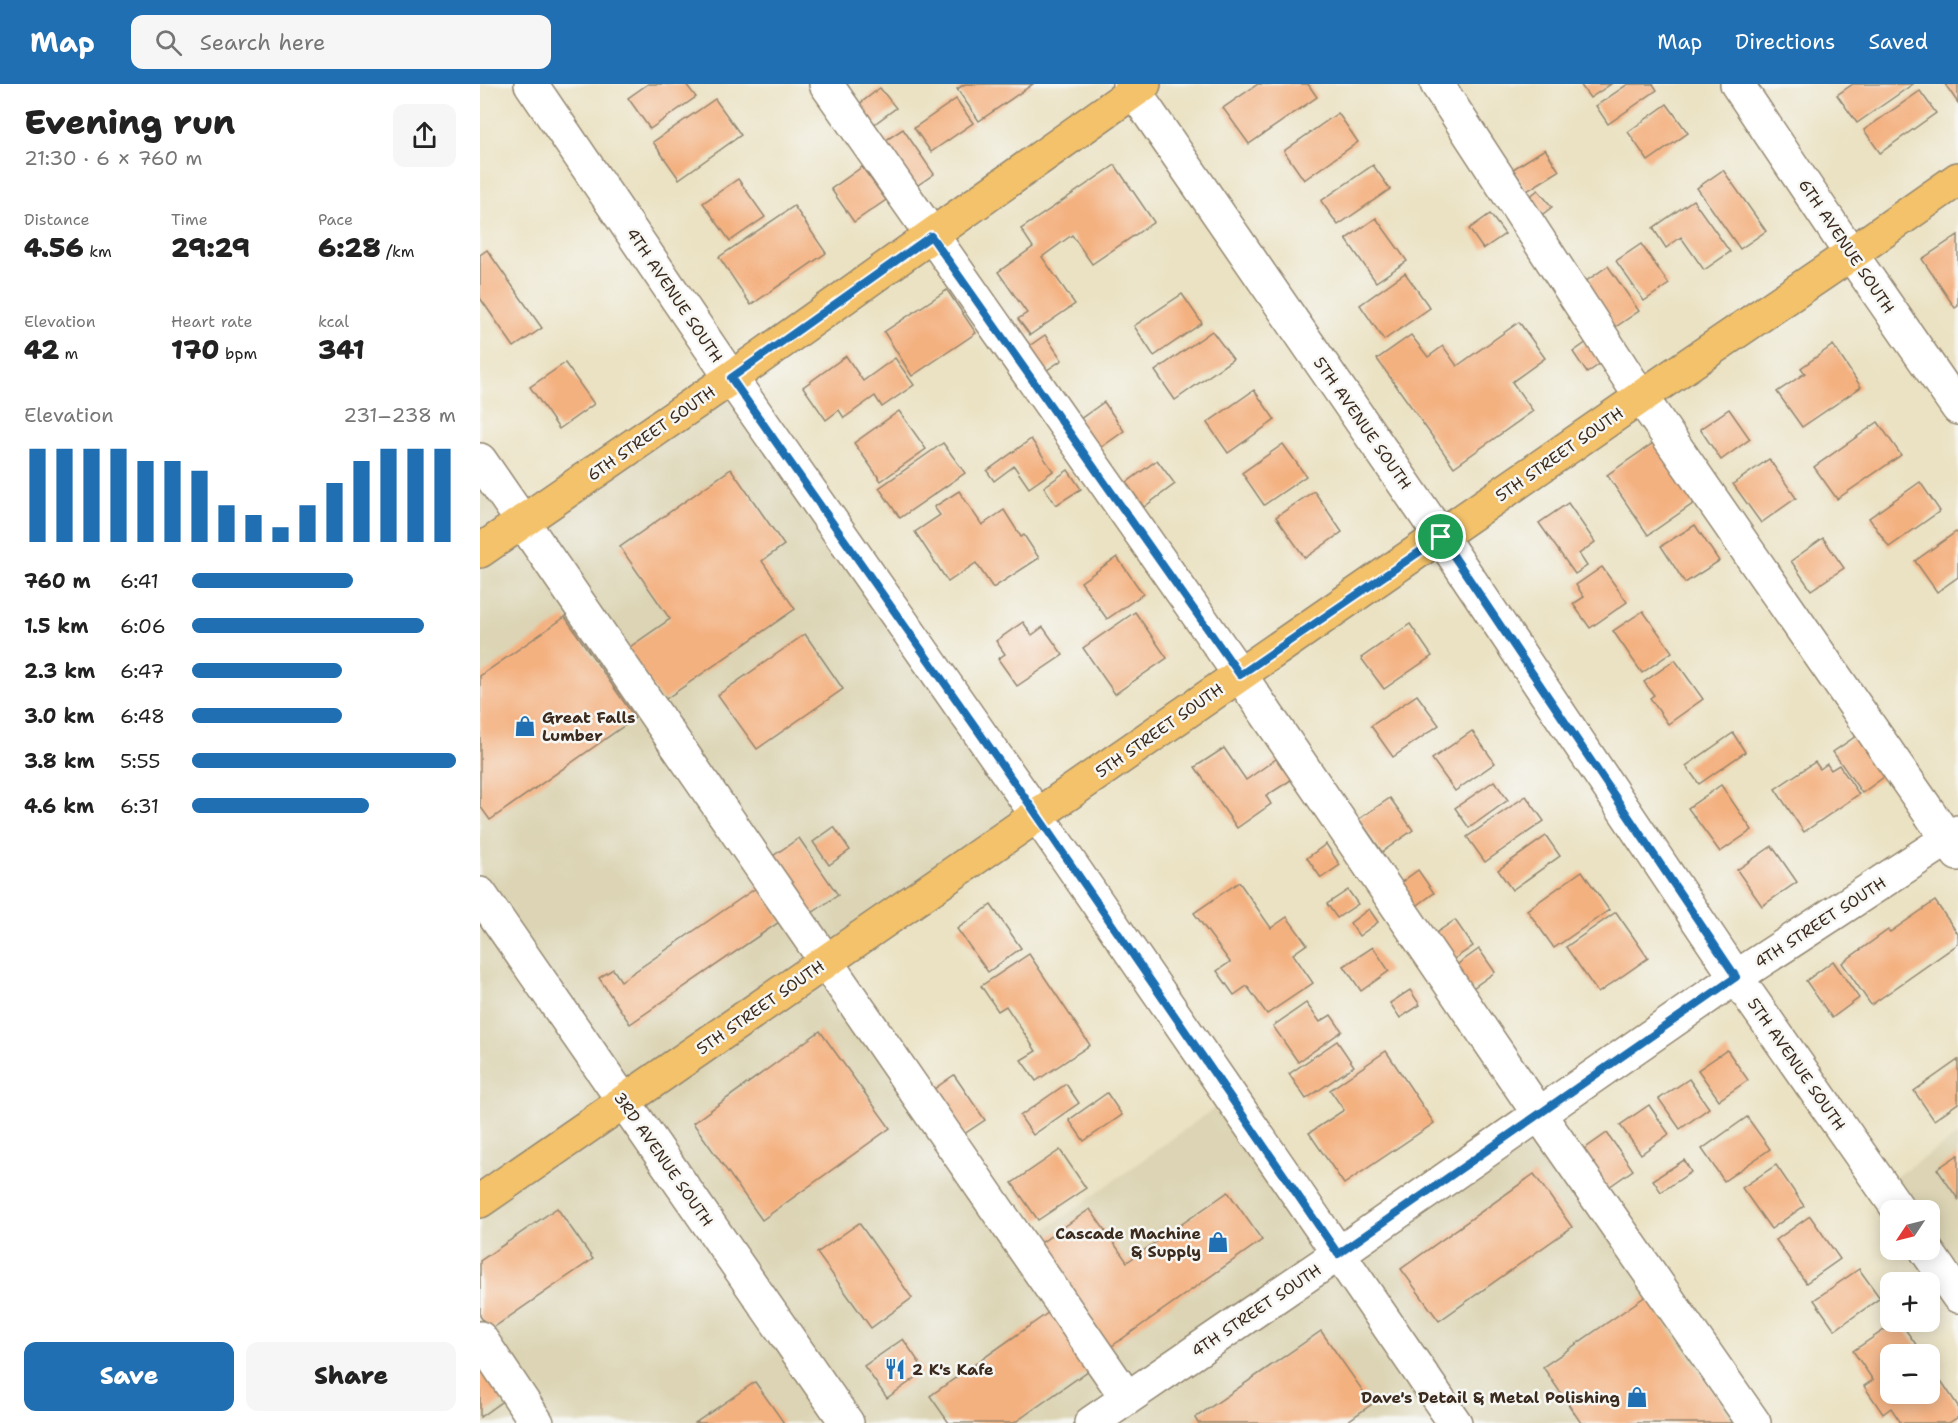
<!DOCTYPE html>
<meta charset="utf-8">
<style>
body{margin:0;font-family:"Shantell Sans",sans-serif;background:#f6f6f6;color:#222;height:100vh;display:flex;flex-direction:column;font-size:22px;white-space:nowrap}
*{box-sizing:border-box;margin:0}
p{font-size:20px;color:#767676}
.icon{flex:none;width:33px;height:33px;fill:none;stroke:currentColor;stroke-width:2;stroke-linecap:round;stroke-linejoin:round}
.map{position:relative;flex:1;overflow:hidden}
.panel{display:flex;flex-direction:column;background:#fff;width:480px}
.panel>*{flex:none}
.needle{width:39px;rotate:235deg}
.fabs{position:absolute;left:1400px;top:1116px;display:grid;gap:12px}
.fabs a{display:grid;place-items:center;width:60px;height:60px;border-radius:12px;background:#fff;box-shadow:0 3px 15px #0003;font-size:30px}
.pin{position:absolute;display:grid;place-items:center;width:51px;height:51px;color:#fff;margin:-26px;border:3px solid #fff;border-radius:50%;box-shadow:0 2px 6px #0007}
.round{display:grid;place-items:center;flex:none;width:63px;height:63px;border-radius:12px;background:#f6f6f6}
.overview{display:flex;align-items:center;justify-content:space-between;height:102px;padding:0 24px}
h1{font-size:33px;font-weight:800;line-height:45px}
.metrics{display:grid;grid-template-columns:repeat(3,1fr);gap:9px;height:102px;padding:6px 24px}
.metrics div{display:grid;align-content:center}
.metrics b{font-size:26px;font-weight:800}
.metrics small{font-size:16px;font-weight:400}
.metrics p{font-size:16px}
.chart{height:168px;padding:12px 24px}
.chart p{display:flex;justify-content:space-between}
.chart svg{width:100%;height:108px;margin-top:6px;stroke:#1f6fb2;stroke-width:6}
.button{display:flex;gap:12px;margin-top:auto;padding:12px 24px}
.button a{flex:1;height:69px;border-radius:12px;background:#1f6fb2;color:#fff;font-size:24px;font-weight:800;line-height:69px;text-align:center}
.button a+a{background:#f6f6f6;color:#222}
ul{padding:0 24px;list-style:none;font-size:20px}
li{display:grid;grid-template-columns:96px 72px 1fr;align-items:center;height:45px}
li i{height:15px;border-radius:8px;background:#1f6fb2}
header{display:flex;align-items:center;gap:36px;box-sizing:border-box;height:84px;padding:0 30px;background:#1f6fb2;color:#fff}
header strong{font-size:28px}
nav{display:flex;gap:33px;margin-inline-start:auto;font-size:21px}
.search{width:420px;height:54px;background:#f6f6f6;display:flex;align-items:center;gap:15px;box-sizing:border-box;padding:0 21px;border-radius:12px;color:#767676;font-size:22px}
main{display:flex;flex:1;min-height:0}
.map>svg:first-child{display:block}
.built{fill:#dcd4b4}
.building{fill:#f4b180}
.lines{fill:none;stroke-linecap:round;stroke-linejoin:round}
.minor-casing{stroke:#938670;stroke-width:36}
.major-casing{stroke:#938670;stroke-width:36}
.minor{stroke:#fff;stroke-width:33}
.major{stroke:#f3c26a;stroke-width:33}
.route-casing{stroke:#fff;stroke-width:12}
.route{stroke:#1f6fb2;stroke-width:8}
.labels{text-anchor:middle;stroke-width:5;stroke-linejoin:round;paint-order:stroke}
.street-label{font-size:16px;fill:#3b2a1e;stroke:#f6f6f2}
.poi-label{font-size:16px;font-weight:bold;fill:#3b2a1e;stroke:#f6f6f2;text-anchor:start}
</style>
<header>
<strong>Map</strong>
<div class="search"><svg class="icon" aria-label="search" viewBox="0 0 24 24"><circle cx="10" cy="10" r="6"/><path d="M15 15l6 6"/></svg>Search here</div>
<nav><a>Map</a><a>Directions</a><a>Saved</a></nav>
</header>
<main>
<section class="panel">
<div class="overview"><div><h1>Evening run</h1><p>21:30 · 6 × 760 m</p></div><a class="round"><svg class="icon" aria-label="share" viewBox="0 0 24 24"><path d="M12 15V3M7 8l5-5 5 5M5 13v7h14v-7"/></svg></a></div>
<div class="metrics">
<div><p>Distance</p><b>4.56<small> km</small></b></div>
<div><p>Time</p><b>29:29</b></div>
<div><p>Pace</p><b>6:28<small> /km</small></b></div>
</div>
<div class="metrics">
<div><p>Elevation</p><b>42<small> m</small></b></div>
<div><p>Heart rate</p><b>170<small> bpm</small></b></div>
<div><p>kcal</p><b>341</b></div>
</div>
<div class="chart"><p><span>Elevation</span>231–238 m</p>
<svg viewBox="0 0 160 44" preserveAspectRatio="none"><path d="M5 44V6M15 44V6M25 44V6M35 44V6M45 44V11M55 44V11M65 44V15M75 44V29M85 44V33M95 44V38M105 44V29M115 44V20M125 44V11M135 44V6M145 44V6M155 44V6"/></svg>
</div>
<ul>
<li><b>760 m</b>6:41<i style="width:61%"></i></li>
<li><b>1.5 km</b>6:06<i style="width:88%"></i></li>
<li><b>2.3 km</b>6:47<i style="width:57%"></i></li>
<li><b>3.0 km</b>6:48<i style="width:57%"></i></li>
<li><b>3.8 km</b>5:55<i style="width:100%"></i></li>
<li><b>4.6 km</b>6:31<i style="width:67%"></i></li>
</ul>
<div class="button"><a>Save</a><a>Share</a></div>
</section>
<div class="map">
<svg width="1478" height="1339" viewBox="0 0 1478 1339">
<rect width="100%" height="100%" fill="#f6f6f2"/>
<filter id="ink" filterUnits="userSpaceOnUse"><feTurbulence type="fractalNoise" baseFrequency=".0167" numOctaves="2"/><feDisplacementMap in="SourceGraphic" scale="12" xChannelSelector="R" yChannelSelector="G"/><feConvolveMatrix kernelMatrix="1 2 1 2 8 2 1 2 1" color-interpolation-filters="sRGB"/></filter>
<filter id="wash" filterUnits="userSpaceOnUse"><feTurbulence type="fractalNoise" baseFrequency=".008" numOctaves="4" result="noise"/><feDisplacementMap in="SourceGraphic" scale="24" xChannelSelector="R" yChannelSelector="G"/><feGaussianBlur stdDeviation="1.35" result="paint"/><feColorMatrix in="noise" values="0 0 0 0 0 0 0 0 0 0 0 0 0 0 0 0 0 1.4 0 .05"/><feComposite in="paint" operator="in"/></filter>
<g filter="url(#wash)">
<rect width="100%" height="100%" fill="#ebe2c3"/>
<!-- built -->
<g class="built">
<polygon points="251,294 557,731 346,878 543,1162 750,1013 858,1170 1059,1030 1274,1339 0,1339 0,376 42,438"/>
<polygon points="1478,1051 1478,1212 1449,1166 1449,1126 1419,1126 1401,1102"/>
</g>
<g id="blocks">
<!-- building -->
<g class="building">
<polygon points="168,0 206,0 216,13 170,45 148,14"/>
<polygon points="485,0 553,0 499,37 477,5"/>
<polygon points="778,0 828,0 837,13 769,60 743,24"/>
<polygon points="1100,0 1131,0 1110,14"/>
<polygon points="1148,0 1173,0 1177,6 1128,40 1116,22"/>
<polygon points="1373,0 1433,0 1377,39 1357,11"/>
<polygon points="1465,0 1478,0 1478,19"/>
<polygon points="400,4 416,24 393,41 378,21"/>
<polygon points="1440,7 1456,29 1400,69 1384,46"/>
<polygon points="235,15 261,51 199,95 173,58"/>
<polygon points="476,15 493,39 451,68 434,44"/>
<polygon points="1187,20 1208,49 1168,77 1148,48"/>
<polygon points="858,29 878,58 824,96 804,67"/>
<polygon points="423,45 454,90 435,103 403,58"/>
<polygon points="1065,65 1079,87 1047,107 1033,85"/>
<polygon points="635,81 674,138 612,180 592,151 562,173 595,220 550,251 538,235 547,229 518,188 553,163 541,145"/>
<polygon points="893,81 910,105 858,141 841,117"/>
<polygon points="382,83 406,116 374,138 351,105"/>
<polygon points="1243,86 1286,147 1260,165 1217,104"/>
<polygon points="258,95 285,133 250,157 223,119"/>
<polygon points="1058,106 1072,123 1054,137 1041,119"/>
<polygon points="1213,116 1250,168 1224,186 1201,153 1186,164 1173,144"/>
<polygon points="314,122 346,169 271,221 239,173"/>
<polygon points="1010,130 1025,150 1003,165 989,145"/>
<polygon points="896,134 927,177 896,198 866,155"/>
<polygon points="1478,151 1478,222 1475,224 1442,175"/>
<polygon points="1161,160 1189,200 1164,217 1136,177"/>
<polygon points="7,166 62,244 34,263 0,214 0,171"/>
<polygon points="1128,182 1159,227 1134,244 1102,200"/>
<polygon points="925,189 950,224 904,256 880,221"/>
<polygon points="467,206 496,249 432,292 404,248"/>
<polygon points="702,210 722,239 674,272 654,242"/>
<polygon points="1039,238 1065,274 1032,298 1053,327 974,383 897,275 931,251 948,273 963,262 977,282"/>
<polygon points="732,247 753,275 695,316 675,287"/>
<polygon points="565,251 582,276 561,290 545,265"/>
<polygon points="1107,258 1121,279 1107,289 1093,268"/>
<polygon points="1353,261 1381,303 1322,343 1297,308 1325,289 1321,284"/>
<polygon points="366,272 383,297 415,274 434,301 402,323 395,312 364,334 359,326 346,336 323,303"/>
<polygon points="85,279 114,320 79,345 50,303"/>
<polygon points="774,306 795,336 748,369 727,339"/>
<polygon points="624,318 644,347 616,367 596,338"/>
<polygon points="1249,325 1270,355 1241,376 1220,345"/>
<polygon points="419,327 446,365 401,397 374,359"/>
<polygon points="1398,338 1421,371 1357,415 1334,383"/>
<polygon points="551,355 573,387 549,404 534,382 514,397 507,387"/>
<polygon points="1179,355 1220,415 1168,451 1127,391"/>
<polygon points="463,359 485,389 420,434 399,404"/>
<polygon points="803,360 826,392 784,421 762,389"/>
<polygon points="1289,375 1316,414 1281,439 1253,400"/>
<polygon points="677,376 695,400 664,423 646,399"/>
<polygon points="251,385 304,461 282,477 315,525 183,617 147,565 190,535 140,463"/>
<polygon points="588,386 601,405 576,421 564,403"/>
<polygon points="1440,398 1460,427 1409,463 1389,434"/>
<polygon points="479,407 502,441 524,426 541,453 544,451 559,474 513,504 496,479 468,498 435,448 460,431 454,423"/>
<polygon points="834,407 862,448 825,474 796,433"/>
<polygon points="1088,419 1115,458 1099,470 1107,482 1095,490 1059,439"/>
<polygon points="1215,441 1239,477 1205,499 1181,462"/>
<polygon points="1476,448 1478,450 1478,493 1457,508 1435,477"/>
<polygon points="1343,454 1364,484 1331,506 1311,477"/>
<polygon points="637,473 663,510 627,535 601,498"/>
<polygon points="1122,483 1147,518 1110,544 1093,520 1104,513 1096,501"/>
<polygon points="1163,527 1192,568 1162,589 1133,547"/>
<polygon points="655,528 687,574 635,610 603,564"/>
<polygon points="85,533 155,634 10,736 0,722 0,592"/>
<polygon points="543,538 552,551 563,543 583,571 537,602 518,575 525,570 516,557"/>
<polygon points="930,540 952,572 904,605 881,574"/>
<polygon points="325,550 363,605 277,665 238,611"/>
<polygon points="1195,576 1223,615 1188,640 1170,614 1174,611 1164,598"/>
<polygon points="937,611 959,641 913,673 891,642"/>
<polygon points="992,647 1015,679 975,707 952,675"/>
<polygon points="1253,649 1265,668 1219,700 1206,682"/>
<polygon points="1379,650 1408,690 1382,709 1353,668"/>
<polygon points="744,664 766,696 796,675 811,696 786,712 791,720 757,744 715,683"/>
<polygon points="1335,678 1340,685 1347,680 1351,686 1359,681 1379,710 1324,748 1295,705"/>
<polygon points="1014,697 1028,716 989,744 975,724"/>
<polygon points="1241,701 1272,746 1240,768 1208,724"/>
<polygon points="1046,712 1064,737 1005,778 987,753"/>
<polygon points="910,714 933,746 902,768 879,735"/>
<polygon points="354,743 370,766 349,781 333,758"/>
<polygon points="1066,752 1080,772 1032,806 1018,786"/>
<polygon points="319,754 358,811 329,831 290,774"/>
<polygon points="846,760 860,781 841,794 827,774"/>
<polygon points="1292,762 1317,798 1282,822 1257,786"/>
<polygon points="938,786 954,809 931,826 915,803"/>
<polygon points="1102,787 1129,826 1074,864 1047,826"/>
<polygon points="759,798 791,844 807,833 827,860 813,870 833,899 787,930 767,902 754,911 737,887 750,878 714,829"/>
<polygon points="279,802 302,836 150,940 119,894 133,885 141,897"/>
<polygon points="868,806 878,820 857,834 847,820"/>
<polygon points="1455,817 1478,850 1478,860 1391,921 1362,879 1408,846 1410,848"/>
<polygon points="511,821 541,864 508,888 477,845"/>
<polygon points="889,825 898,838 879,852 870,839"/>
<polygon points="1136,828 1168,874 1118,909 1086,863"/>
<polygon points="975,836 993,862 968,879 950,853"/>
<polygon points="893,863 909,887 881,907 864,882"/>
<polygon points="999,865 1015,888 990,906 974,883"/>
<polygon points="549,870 610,961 556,997 541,976 556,967 526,922 518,927 501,902"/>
<polygon points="1353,877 1379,914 1352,934 1326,897"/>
<polygon points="930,906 940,921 920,934 910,919"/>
<polygon points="826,919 840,938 851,931 862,947 818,978 793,942"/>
<polygon points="340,947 410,1044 282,1136 213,1039"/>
<polygon points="857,957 874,982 826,1015 809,990"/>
<polygon points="1247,966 1268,996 1239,1016 1218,986"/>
<polygon points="906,967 954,1039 864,1100 829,1049 864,1026 850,1006"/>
<polygon points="1478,976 1478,1019 1454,1036 1434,1007"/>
<polygon points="474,991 505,1036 481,1052 450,1008"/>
<polygon points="1209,995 1229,1024 1200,1045 1179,1015"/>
<polygon points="586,1000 599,1019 553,1051 540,1032"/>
<polygon points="627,1009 642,1031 604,1057 589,1036"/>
<polygon points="1169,1021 1189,1050 1161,1070 1140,1041"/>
<polygon points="1267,1033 1290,1065 1244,1097 1222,1065"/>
<polygon points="1127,1049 1153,1086 1126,1105 1100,1068"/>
<polygon points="580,1066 606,1104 558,1136 532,1099"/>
<polygon points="1478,1071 1478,1115 1457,1085"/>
<polygon points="1204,1076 1211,1088 1181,1108 1173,1096"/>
<polygon points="1296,1081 1324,1122 1291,1145 1262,1104"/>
<polygon points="1054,1090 1092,1143 959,1237 921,1185"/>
<polygon points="748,1108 782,1156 629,1264 558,1161 610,1125 647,1178"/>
<polygon points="77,1124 113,1175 10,1246 0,1232 0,1177"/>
<polygon points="1330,1132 1360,1175 1326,1199 1296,1156"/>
<polygon points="379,1139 432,1214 391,1244 337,1169"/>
<polygon points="1379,1185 1400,1214 1355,1246 1334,1216"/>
<polygon points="1166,1212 1254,1339 1101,1339 1063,1283"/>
<polygon points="572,1226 612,1284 534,1339 469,1339 450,1312"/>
<polygon points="1416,1238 1420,1238 1440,1266 1434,1270 1410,1270 1410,1310 1449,1310 1449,1301 1452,1305 1462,1298 1478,1322 1478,1333 1469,1339 1421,1339 1411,1324 1403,1330 1384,1302 1393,1296 1373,1267"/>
<polygon points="841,1247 892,1320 865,1339 718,1339 715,1334"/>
<polygon points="423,1255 445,1287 407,1314 384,1282"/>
<polygon points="0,1272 28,1313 0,1333"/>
<polygon points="275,1298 304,1339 215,1339"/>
</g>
</g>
</g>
<g filter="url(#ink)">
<use href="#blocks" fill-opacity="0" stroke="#938670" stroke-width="1.5"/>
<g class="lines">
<defs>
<g id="minor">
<polyline points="51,0 251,294 557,731 975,1339"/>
<polyline points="346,0 760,591 1059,1030 1274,1339"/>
<polyline points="649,0 961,453 1256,893 1419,1126"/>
<polyline points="957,0 1161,313 1478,770"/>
<polyline points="1257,0 1371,170 1478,324"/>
<polyline points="0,376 647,1314"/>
<polyline points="0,810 367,1339"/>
<polyline points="1446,1166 1478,1212"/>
<polyline points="0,1254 57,1339"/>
<polyline points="611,1339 858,1170 1256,893 1478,748"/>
</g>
<g id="major">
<polyline points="0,467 251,294 664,0"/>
<polyline points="0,1117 1161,313 1371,170 1478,95"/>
</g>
</defs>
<!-- minor casing -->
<use href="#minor" class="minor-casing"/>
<!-- major casing -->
<use href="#major" class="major-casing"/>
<!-- minor -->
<use href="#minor" class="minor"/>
<!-- major -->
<use href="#major" class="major"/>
</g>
</g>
<g class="lines" filter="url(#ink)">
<defs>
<polygon id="route" points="451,152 760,591 961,453 1256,893 858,1170 557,731 251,294"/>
</defs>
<!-- route casing -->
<use href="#route" class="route-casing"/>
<!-- route -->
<use href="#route" class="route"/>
</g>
<!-- icons -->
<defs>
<symbol id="shop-bare" viewBox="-9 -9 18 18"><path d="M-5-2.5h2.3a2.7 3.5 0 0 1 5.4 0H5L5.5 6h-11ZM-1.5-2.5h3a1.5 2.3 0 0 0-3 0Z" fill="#1f6fb2" stroke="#f6f6f2" stroke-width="2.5" paint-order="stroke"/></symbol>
<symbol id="restaurant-bare" viewBox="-9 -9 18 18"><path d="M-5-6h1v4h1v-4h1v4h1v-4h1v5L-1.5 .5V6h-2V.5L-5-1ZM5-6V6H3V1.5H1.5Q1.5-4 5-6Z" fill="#1f6fb2" stroke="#f6f6f2" stroke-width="2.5" paint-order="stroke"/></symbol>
</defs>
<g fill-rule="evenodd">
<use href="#shop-bare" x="30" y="627" width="30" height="30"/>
<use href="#shop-bare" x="723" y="1143" width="30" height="30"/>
<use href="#restaurant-bare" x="400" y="1270" width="30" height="30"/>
<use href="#shop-bare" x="1142" y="1298" width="30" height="30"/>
</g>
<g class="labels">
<!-- street labels -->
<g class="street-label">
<text transform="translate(1367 162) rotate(56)" y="6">6TH AVENUE SOUTH</text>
<text transform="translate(195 211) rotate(56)" y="6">4TH AVENUE SOUTH</text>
<text transform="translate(883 339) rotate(55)" y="6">5TH AVENUE SOUTH</text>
<text transform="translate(171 349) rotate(-35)" y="6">6TH STREET SOUTH</text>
<text transform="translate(1079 370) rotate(-35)" y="6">5TH STREET SOUTH</text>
<text transform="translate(679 646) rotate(-35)" y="6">5TH STREET SOUTH</text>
<text transform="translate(1340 838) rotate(-33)" y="6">4TH STREET SOUTH</text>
<text transform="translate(280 923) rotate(-35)" y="6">5TH STREET SOUTH</text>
<text transform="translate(1317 980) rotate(55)" y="6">5TH AVENUE SOUTH</text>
<text transform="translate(184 1075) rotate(55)" y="6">3RD AVENUE SOUTH</text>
<text transform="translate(776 1226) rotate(-34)" y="6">4TH STREET SOUTH</text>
</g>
<!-- poi labels -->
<g class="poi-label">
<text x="62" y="639">Great Falls<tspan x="62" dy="18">Lumber</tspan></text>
<text x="721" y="1155" text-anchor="end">Cascade Machine<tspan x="721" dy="18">&amp; Supply</tspan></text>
<text x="432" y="1291">2 K's Kafe</text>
<text x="1140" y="1319" text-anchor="end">Dave's Detail &amp; Metal Polishing</text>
</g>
</g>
</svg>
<div class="fabs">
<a><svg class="needle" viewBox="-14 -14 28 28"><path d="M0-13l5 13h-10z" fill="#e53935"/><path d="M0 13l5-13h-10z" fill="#767676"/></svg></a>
<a>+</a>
<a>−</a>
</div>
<div class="pin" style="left:961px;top:453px;background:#1e9e55"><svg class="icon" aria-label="arrive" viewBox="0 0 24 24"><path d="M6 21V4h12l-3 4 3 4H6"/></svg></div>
</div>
</main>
